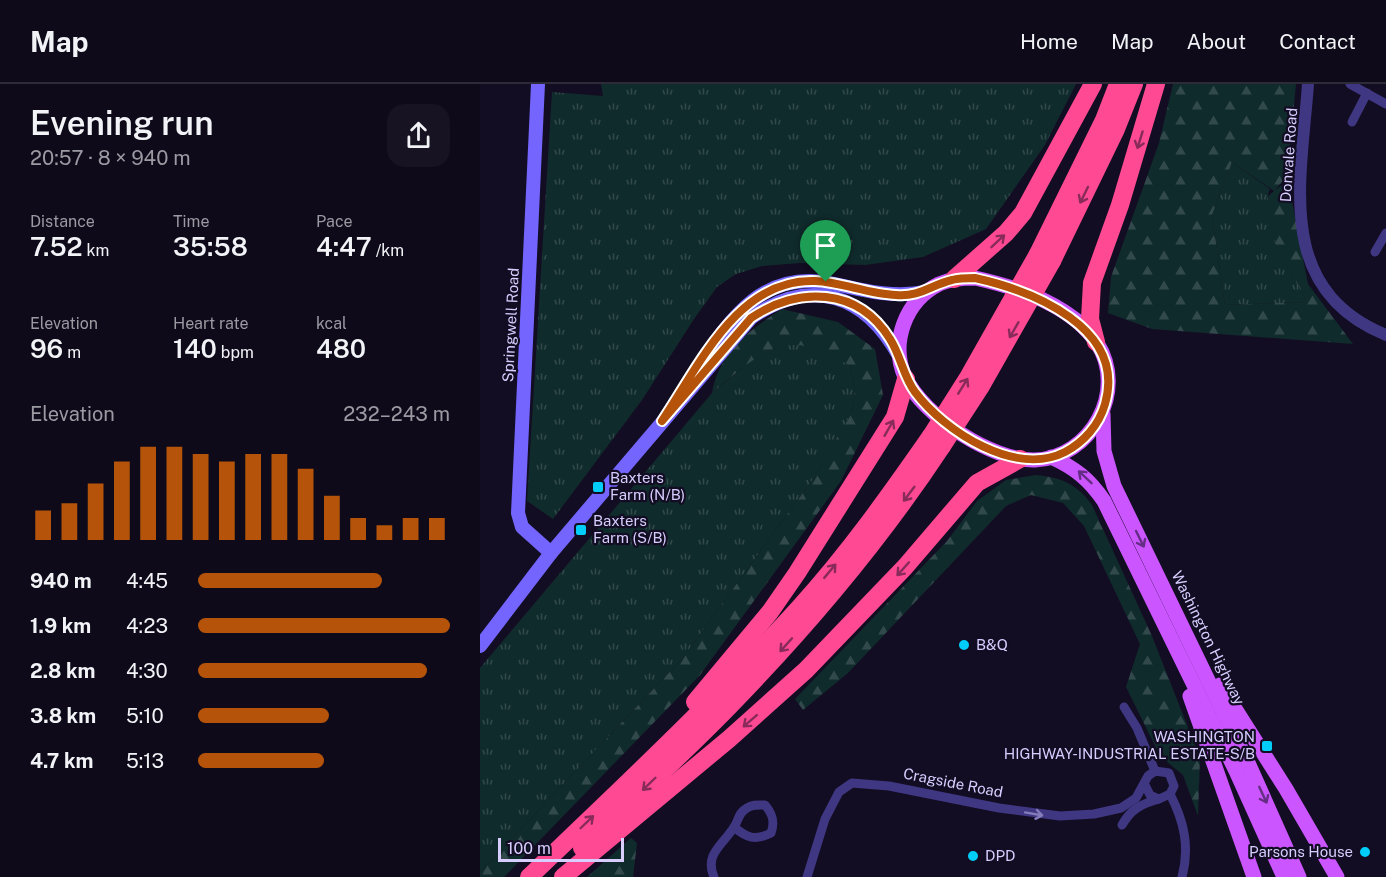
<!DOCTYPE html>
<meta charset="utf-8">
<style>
body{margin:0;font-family:"Public Sans",sans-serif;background:#171323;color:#f1f3f6;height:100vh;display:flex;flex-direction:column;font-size:22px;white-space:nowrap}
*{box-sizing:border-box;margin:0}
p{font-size:20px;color:#9b9aa2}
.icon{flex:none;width:33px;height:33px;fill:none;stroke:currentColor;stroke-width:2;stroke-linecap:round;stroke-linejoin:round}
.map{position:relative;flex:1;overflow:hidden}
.side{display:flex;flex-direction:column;background:#0e0a1a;width:480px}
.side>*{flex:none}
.scale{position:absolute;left:18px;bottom:15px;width:126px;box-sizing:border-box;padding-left:6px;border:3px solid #d7ceff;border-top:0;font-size:16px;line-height:21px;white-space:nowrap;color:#d7ceff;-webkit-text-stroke:4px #120d22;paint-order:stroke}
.pin{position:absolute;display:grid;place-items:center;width:51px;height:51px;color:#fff;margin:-62px -26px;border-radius:50% 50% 50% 0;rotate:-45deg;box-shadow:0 0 6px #0007}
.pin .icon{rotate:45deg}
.round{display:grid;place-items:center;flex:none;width:63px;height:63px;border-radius:18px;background:#171323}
.summary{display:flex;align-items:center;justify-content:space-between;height:102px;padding:0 30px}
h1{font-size:33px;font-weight:600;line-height:45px}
.figures{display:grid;grid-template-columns:repeat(3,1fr);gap:9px;height:102px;padding:6px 30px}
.figures div{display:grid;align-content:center}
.figures b{font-size:26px;font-weight:600}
.figures small{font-size:16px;font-weight:400}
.figures p{font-size:16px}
.chart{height:168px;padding:12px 30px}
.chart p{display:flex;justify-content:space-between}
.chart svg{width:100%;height:108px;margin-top:6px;stroke:#b45309;stroke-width:6}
ul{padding:0 30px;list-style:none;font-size:20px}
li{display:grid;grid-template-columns:96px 72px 1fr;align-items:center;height:45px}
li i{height:15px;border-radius:8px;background:#b45309}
header{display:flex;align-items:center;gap:36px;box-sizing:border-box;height:84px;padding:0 30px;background:#0e0a1a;border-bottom:2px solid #2e2b39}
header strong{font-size:28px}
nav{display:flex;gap:33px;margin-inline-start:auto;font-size:21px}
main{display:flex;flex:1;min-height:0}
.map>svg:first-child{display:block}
.grass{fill:url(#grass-tufts)}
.forest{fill:url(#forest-firs);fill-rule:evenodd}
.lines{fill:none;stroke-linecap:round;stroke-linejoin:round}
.minor{stroke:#3f3782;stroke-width:9}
.tertiary{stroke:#3f3782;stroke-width:12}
.secondary{stroke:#7465ff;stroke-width:14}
.primary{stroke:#cb55ff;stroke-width:15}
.motorway{stroke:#ff4993;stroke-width:18}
.motorway-bridge{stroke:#ff4993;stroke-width:18}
.oneway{stroke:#882b5a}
.oneway2{stroke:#652d85}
.oneway3{stroke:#837bba}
.route-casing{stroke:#fff;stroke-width:12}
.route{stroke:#b45309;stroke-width:8}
.poi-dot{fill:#00cef9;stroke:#120d22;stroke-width:2}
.labels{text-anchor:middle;stroke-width:4.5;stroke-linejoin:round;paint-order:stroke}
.street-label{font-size:15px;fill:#d7ceff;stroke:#120d22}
.poi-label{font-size:15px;fill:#d7ceff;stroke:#120d22;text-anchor:start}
</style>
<header>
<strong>Map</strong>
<nav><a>Home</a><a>Map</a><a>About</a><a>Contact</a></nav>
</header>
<main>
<section class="side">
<div class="summary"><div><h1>Evening run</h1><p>20:57 · 8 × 940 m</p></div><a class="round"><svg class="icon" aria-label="share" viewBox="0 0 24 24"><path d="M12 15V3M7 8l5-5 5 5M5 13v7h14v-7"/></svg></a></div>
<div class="figures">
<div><p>Distance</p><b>7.52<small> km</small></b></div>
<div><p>Time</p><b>35:58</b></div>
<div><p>Pace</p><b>4:47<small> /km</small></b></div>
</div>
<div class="figures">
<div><p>Elevation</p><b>96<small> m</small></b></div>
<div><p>Heart rate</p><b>140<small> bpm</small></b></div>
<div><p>kcal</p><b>480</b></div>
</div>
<div class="chart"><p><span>Elevation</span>232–243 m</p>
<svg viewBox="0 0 160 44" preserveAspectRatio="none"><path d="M5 44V32M15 44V29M25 44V21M35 44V12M45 44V6M55 44V6M65 44V9M75 44V12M85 44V9M95 44V9M105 44V15M115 44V26M125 44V35M135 44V38M145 44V35M155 44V35"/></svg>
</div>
<ul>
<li><b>940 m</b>4:45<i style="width:73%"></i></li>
<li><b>1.9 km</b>4:23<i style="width:100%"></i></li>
<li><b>2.8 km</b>4:30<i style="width:91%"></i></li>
<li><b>3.8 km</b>5:10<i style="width:52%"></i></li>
<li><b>4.7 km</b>5:13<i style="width:50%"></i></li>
</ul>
</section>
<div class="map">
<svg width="906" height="793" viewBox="0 0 906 793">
<defs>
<pattern id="grass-tufts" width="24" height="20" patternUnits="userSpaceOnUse" patternTransform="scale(1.5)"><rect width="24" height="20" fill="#102b2c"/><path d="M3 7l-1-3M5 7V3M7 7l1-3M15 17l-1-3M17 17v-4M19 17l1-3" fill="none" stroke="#32494c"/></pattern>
<pattern id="forest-firs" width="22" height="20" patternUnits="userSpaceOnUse" patternTransform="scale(1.5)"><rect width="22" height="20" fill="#102b2c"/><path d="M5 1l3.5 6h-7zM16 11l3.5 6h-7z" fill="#32494c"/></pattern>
</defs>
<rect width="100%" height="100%" fill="#120d22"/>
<!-- grass -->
<g class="grass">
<polygon points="121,0 596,0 565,61 506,145 443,173 385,181 320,179 282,182 256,190 237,203 214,235 162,316 73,435 47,417 72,8 123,12"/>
<path d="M 752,78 L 790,105 C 776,136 813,190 827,218 L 745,221 L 732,131 Z"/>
<polygon points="324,259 347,267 370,282 375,306 372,329 333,395 202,575 0,788 0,584 232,309 278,271 300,262"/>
</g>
<!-- forest -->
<g class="forest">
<path d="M 693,0 L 816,0 L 807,92 L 795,106 L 808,97 L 828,200 L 873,260 L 672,245 L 628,229 L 631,193 L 679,59 ZM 752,78 L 794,107 L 787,113 C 783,150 811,186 827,218 L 745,221 L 732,131 Z"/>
<path d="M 302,225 L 358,238 L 395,265 L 403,311 L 361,397 L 220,591 L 24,793 L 0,793 L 0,788 L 202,575 L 333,395 L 372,328 L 375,306 L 370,282 C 306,240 283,267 232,309 C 239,269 269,246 302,225 Z"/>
<path d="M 556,391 C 582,394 596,399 612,421 L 672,552 L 720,674 L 718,732 L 703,691 L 680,672 L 646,603 L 660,560 L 604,442 L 583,419 L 551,411 L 526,422 L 368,589 L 323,626 L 315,615 L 467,457 L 497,417 L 526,396 Z"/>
<polygon points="151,754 157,759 153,793 107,793"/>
</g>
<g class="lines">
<!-- minor -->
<g class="minor">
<polyline points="870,0 906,20"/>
<polyline points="872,38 887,9"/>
<polyline points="895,168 906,149"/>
<polyline points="644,623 657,644 675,687"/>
<path d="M 690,710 C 704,737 710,763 702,793"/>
<path d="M 642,741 C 651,725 661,720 679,715"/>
<path d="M 234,793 C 224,770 243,761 254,743 C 259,736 258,729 267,724 C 273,720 278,721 285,721 C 293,730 295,738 291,749 C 275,757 267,754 254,743"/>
<polyline points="327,793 345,735 359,708 372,699 409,702 519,724 580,732 614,730 641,724 656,714 668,692 675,687 689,689 694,702 690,710 679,715 670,711 665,701"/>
</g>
<!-- tertiary -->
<path class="tertiary" d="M 828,0 C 821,98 794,205 906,251"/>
<!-- secondary -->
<g class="secondary">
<polyline points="58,0 38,429 42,443 71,469"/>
<path d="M 216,286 C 251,234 283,184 355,200 C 386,207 414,214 446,208"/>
<path d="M 0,562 L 71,469 L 271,234 C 331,192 385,210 419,272"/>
</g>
<!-- primary -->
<g class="primary">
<path d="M 495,194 C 536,203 592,221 617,259 C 648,307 611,374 555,376 C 512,377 443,332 425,293 C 410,259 425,217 459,200 C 470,195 482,194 495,194 Z"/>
<polyline points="623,330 624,367 634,402 769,681 819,793"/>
<path d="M 571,373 C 595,384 609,395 624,417 L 756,687 L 804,793"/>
<polyline points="740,601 806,705 857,793"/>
<polyline points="710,612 774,793"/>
</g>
<!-- motorway -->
<g class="motorway">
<polyline points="558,170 624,36 638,0"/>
<polyline points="572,177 636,45 654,0"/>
<polyline points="474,195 526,149 543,129 613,0"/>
<polyline points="616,258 610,235 612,199 640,121 676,0"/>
<polyline points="215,618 290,528 317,489 415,333 426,295"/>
<path d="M 102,764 C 155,713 211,663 262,609 C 335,533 404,450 462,362"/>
<path d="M 49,793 C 141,705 234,618 319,524 C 368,470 410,411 451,352"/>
<polyline points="83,793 249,655 326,586 425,483 497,399 540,375"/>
</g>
<!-- motorway-bridge -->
<g class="motorway-bridge">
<polyline points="451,352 489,292 558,170"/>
<polyline points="462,362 501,302 572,177"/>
</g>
</g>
<!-- one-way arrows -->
<defs><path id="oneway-shaft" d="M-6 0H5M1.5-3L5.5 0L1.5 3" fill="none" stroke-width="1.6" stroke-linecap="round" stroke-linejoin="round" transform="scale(1.5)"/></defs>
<g class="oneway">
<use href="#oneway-shaft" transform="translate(660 56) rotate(107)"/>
<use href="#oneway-shaft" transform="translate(604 111) rotate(116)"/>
<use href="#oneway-shaft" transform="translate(518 157) rotate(-43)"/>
<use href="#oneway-shaft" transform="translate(534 246) rotate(120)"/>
<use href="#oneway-shaft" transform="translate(483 302) rotate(-58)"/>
<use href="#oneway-shaft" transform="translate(409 344) rotate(-60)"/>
<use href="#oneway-shaft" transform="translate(429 410) rotate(127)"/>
<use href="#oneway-shaft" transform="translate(423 485) rotate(132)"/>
<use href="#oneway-shaft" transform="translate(350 487) rotate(-50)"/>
<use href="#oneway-shaft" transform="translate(306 561) rotate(132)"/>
<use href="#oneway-shaft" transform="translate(270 637) rotate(139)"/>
<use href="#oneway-shaft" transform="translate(169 700) rotate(136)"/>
<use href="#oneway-shaft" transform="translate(107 738) rotate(-44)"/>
</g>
<g class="oneway2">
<use href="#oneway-shaft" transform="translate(605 393) rotate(-137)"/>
<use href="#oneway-shaft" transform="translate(660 455) rotate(64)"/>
<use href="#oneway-shaft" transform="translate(783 711) rotate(65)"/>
</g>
<use class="oneway3" href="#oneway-shaft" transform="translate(554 730) rotate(10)"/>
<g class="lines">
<defs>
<path id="route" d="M 495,194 C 553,207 647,244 625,320 C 619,341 604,358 585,368 C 536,393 465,348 435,308 C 423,292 421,272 410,255 C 378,203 318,202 271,234 L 182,337 C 219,282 258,194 335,197 C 362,198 388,210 416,211 C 440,213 451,201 472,196 C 479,194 487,194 495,194 Z"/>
</defs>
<!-- route casing -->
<use href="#route" class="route-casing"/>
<!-- route -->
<use href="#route" class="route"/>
</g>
<!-- markers -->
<g class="poi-dot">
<rect x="112" y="397" width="12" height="12" rx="3"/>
<rect x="95" y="440" width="12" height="12" rx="3"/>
<circle cx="484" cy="561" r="6"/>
<rect x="781" y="656" width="12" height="12" rx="3"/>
<circle cx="885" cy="768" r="6"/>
<circle cx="493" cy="772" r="6"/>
</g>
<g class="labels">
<!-- street labels -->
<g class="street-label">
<text transform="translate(809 71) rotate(-86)" y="5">Donvale Road</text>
<text transform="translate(31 241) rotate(-87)" y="5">Springwell Road</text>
<text transform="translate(728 554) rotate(64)" y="5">Washington Highway</text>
<text transform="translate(473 699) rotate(11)" y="5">Cragside Road</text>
</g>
<!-- poi labels -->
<g class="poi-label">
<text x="130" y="399">Baxters<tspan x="130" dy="17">Farm (N/B)</tspan></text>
<text x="113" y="442">Baxters<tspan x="113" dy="17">Farm (S/B)</tspan></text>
<text x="496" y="566">B&amp;Q</text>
<text x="775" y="658" text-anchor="end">WASHINGTON<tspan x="775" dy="17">HIGHWAY-INDUSTRIAL ESTATE-S/B</tspan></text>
<text x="873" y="773" text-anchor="end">Parsons House</text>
<text x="505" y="777">DPD</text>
</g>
</g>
</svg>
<div class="scale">100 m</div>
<div class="pin" style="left:346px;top:198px;background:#1e9e55"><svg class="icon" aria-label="arrive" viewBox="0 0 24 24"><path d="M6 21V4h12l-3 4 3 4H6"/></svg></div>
</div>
</main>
